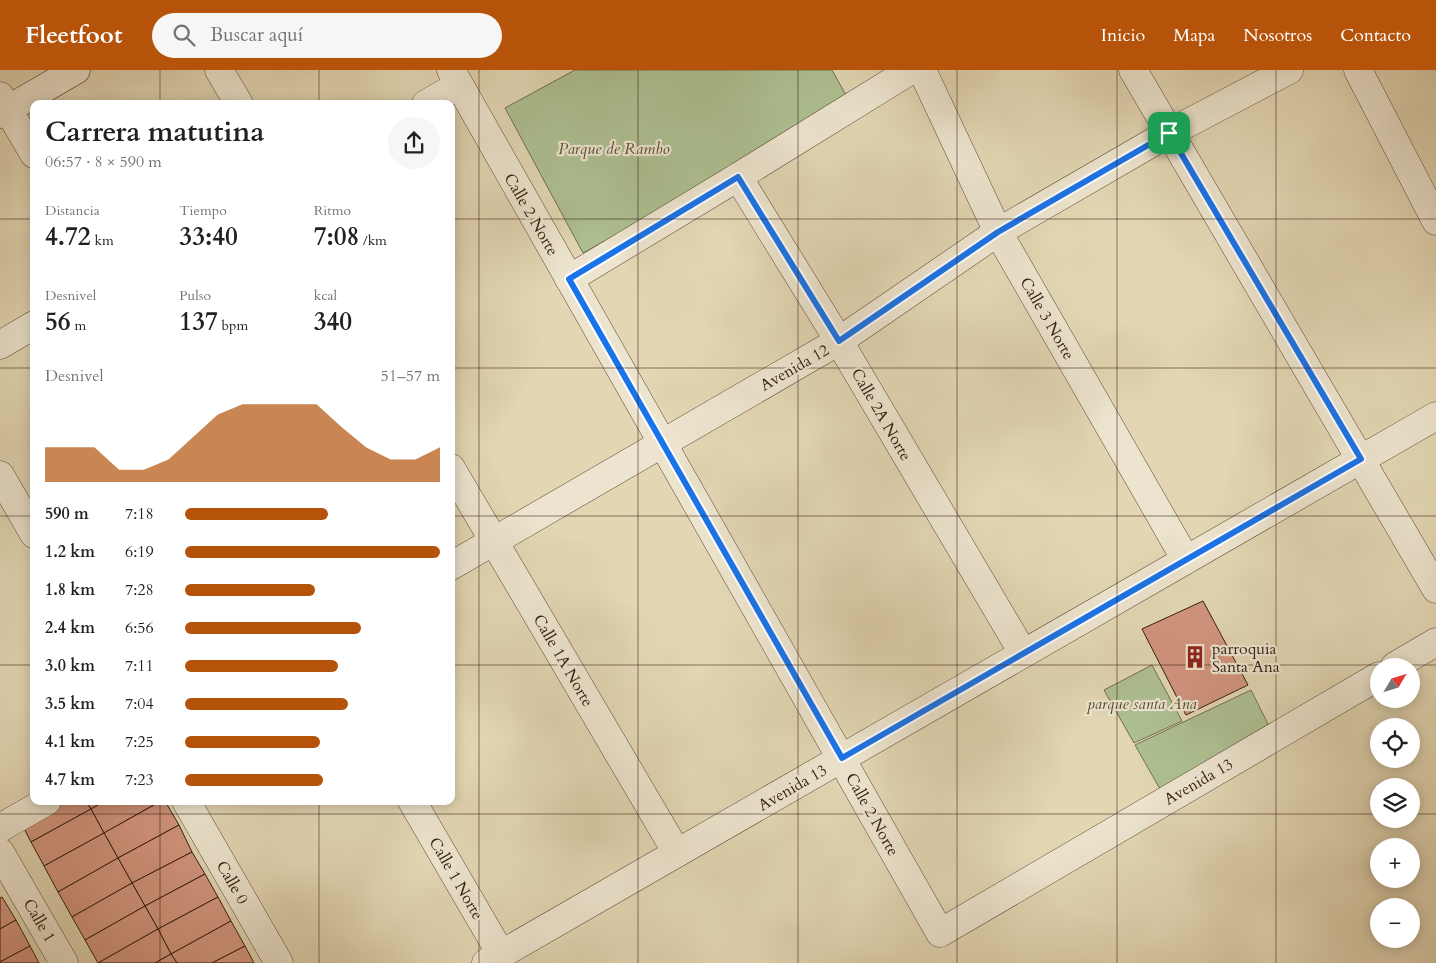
<!DOCTYPE html>
<html lang="es">
<meta charset="utf-8">
<style>
body{margin:0;font-family:Cardo,serif;background:#f6f6f6;color:#202124;height:100vh;display:flex;flex-direction:column;font-size:19px;white-space:nowrap}
*{box-sizing:border-box;margin:0}
p{font-size:16px;color:#757577}
.icon{flex:none;width:28px;height:28px;fill:none;stroke:currentColor;stroke-width:2;stroke-linecap:round;stroke-linejoin:round}
.map{position:relative;flex:1;overflow:hidden}
.sheet{position:absolute;left:30px;top:30px;width:425px;height:705px;display:flex;flex-direction:column;background:#fff;border-radius:10px;box-shadow:0 2px 12px #0003}
.sheet>*{flex:none}
.needle{width:32px;rotate:52deg}
.tools{position:absolute;left:1370px;top:588px;display:grid;gap:10px}
.tools a{display:grid;place-items:center;width:50px;height:50px;border-radius:50%;background:#fff;box-shadow:0 2px 12px #0003;font-size:25px}
.pin{position:absolute;display:grid;place-items:center;width:42px;height:42px;color:#fff;margin:-21px;border-radius:10px;box-shadow:0 2px 8px #0006}
.round{display:grid;place-items:center;flex:none;width:52px;height:52px;border-radius:26px;background:#f6f6f6}
.overview{display:flex;align-items:center;justify-content:space-between;height:85px;padding:0 15px}
h1{font-size:28px;font-weight:700;line-height:38px}
.figures{display:grid;grid-template-columns:repeat(3,1fr);gap:8px;height:85px;padding:5px 15px}
.figures div{display:grid;align-content:center}
.figures b{font-size:25px;font-weight:700}
.figures small{font-size:14px;font-weight:400}
.figures p{font-size:14px}
.chart{height:140px;padding:10px 15px}
.chart p{display:flex;justify-content:space-between}
.chart svg{width:100%;height:90px;margin-top:5px;fill:#b45309;opacity:.7}
ul{padding:0 15px;list-style:none;font-size:16px}
li{display:grid;grid-template-columns:80px 60px 1fr;align-items:center;height:38px}
li i{height:12px;border-radius:6px;background:#b45309}
header{display:flex;align-items:center;gap:30px;box-sizing:border-box;height:70px;padding:0 25px;background:#b45309;color:#fff}
header strong{font-size:24px}
nav{display:flex;gap:28px;margin-inline-start:auto;font-size:18px}
.search{width:350px;height:45px;background:#f6f6f6;display:flex;align-items:center;gap:12px;box-sizing:border-box;padding:0 18px;border-radius:28px;color:#757577;font-size:19px}
.map>svg:first-child{display:block}
.green{fill:#adbf91;stroke:#706e50}
.building{fill:#d2957e;stroke:#341c10}
.lines{fill:none;stroke-linecap:round;stroke-linejoin:round}
.street-casing{stroke:#604a39;stroke-width:29}
.secondary-casing{stroke:#341c10;stroke-width:29}
.street{stroke:#ece4ce;stroke-width:28}
.secondary{stroke:#ece4ce;stroke-width:28}
.route-casing{stroke:#fff;stroke-width:10}
.route{stroke:#1a73e8;stroke-width:6}
.grid{fill:none;stroke:#341c10;stroke-width:1;stroke-opacity:0.55}
.labels{text-anchor:middle;stroke-width:4.5;stroke-linejoin:round;paint-order:stroke}
.park-label{font-size:16px;font-style:italic;fill:#584d37;stroke:#ece4ce}
.street-label{font-size:16px;fill:#341c10;stroke:#ece4ce}
.poi-label{font-size:16px;fill:#341c10;stroke:#ece4ce;text-anchor:start}
</style>
<header>
<strong>Fleetfoot</strong>
<div class="search"><svg class="icon" aria-label="search" viewBox="0 0 24 24"><circle cx="10" cy="10" r="6"/><path d="M15 15l6 6"/></svg>Buscar aquí</div>
<nav><a>Inicio</a><a>Mapa</a><a>Nosotros</a><a>Contacto</a></nav>
</header>
<div class="map">
<svg width="1436" height="893" viewBox="0 0 1436 893">
<rect width="100%" height="100%" fill="#e2d6b3"/>
<filter id="stains"><feTurbulence type="fractalNoise" baseFrequency=".004" numOctaves="4"/><feColorMatrix values="0 0 0 0 .2 0 0 0 0 .09 0 0 0 0 .02 0 0 0 .5 -.17"/></filter>
<radialGradient id="worn" r=".72"><stop offset=".6" stop-color="#630" stop-opacity="0"/><stop offset="1" stop-color="#630" stop-opacity=".3"/></radialGradient>
<!-- green -->
<g class="green">
<polygon points="575,0 832,0 851,34 583,183 505,38"/>
<polygon points="1152,595 1182,651 1134,673 1104,620"/>
<polygon points="1251,620 1271,660 1164,726 1135,675"/>
</g>
<!-- building -->
<g class="building">
<polygon points="1203,531 1248,615 1186,645 1142,559"/>
<polygon points="50,731 86,731 91,739 31,772 19,749"/>
<polygon points="86,731 105,731 91,739"/>
<polygon points="105,731 161,731 104,763 91,739"/>
<polygon points="161,731 165,731 179,755 118,788 104,763"/>
<polygon points="91,739 104,763 44,796 31,772"/>
<polygon points="179,755 192,782 132,813 118,788"/>
<polygon points="104,763 118,788 58,822 44,796"/>
<polygon points="192,782 205,804 145,836 132,813"/>
<polygon points="118,788 132,813 72,847 58,822"/>
<polygon points="205,804 218,827 158,859 145,836"/>
<polygon points="132,813 145,836 85,870 72,847"/>
<polygon points="2,827 16,850 0,859 0,828"/>
<polygon points="218,827 231,851 171,884 158,859"/>
<polygon points="145,836 158,859 98,893 85,870"/>
<polygon points="16,850 30,876 0,892 0,859"/>
<polygon points="231,851 245,876 212,893 177,893 171,884"/>
<polygon points="158,859 171,884 155,893 98,893"/>
<polygon points="30,876 39,893 0,893 0,892"/>
<polygon points="245,876 254,893 212,893"/>
<polygon points="171,884 177,893 155,893"/>
</g>
<g class="lines">
<defs>
<g id="street">
<polyline points="219,0 239,34"/>
<polyline points="451,0 940,863 1379,606"/>
<polyline points="922,0 998,162 1186,490"/>
<polyline points="1133,0 1436,519"/>
<polyline points="1358,0 1436,151"/>
<polyline points="0,26 34,84"/>
<polyline points="426,34 459,15"/>
<polyline points="738,107 839,271 1023,583"/>
<polyline points="569,209 738,107 911,0"/>
<polyline points="0,275 34,255"/>
<polyline points="451,398 677,783"/>
<polyline points="0,405 34,464"/>
<polyline points="451,496 839,271 998,162 1169,63 1289,0"/>
<polyline points="1395,596 1436,572"/>
<polyline points="186,731 279,893"/>
<polyline points="412,731 501,884"/>
<polyline points="0,758 47,731"/>
<polyline points="0,782 64,893"/>
<polyline points="486,893 1436,346"/>
</g>
<polyline id="secondary" points="0,44 76,0"/>
</defs>
<!-- street casing -->
<use href="#street" class="street-casing"/>
<!-- secondary casing -->
<use href="#secondary" class="secondary-casing"/>
<!-- street -->
<use href="#street" class="street"/>
<!-- secondary -->
<use href="#secondary" class="secondary"/>
</g>
<g class="lines">
<defs>
<polygon id="route" points="1169,63 1361,389 842,688 569,209 738,107 839,271 998,162"/>
</defs>
<!-- route casing -->
<use href="#route" class="route-casing"/>
<!-- route -->
<use href="#route" class="route"/>
</g>
<!-- grid -->
<path class="grid" d="M 160,0 L 160,34M 319,0 L 319,34M 479,0 L 479,893M 638,0 L 638,893M 798,0 L 798,893M 957,0 L 957,893M 1117,0 L 1117,893M 1276,0 L 1276,893M 0,149 L 34,149M 451,149 L 1436,149M 0,298 L 34,298M 451,298 L 1436,298M 0,446 L 34,446M 451,446 L 1436,446M 0,595 L 34,595M 451,595 L 1436,595M 160,731 L 160,893M 319,731 L 319,893M 0,744 L 1379,744M 1411,744 L 1436,744"/>
<!-- icons -->
<defs>
<symbol id="building-bare" viewBox="-9 -9 18 18"><path d="M-4-6H4V6H1V3H-1V6H-4ZM-2.5-4.3h1.7v1.8h-1.7ZM.8-4.3h1.7v1.8H.8ZM-2.5-1h1.7V.8h-1.7ZM.8-1h1.7V.8H.8Z" fill="#8f2418" stroke="#ece4ce" stroke-width="2.5" paint-order="stroke"/></symbol>
</defs>
<g fill-rule="evenodd">
<use href="#building-bare" x="1179" y="571" width="32" height="32"/>
</g>
<g class="labels">
<!-- park labels -->
<g class="park-label">
<text x="614" y="84">Parque de Rambo</text>
<text x="1142" y="639">parque santa Ana</text>
</g>
<!-- street labels -->
<g class="street-label">
<text transform="translate(532 144) rotate(60)" y="6">Calle 2 Norte</text>
<text transform="translate(1048 248) rotate(60)" y="6">Calle 3 Norte</text>
<text transform="translate(794 297) rotate(-30)" y="6">Avenida 12</text>
<text transform="translate(882 344) rotate(60)" y="6">Calle 2A Norte</text>
<text transform="translate(564 590) rotate(60)" y="6">Calle 1A Norte</text>
<text transform="translate(1198 711) rotate(-30)" y="6">Avenida 13</text>
<text transform="translate(792 717) rotate(-30)" y="6">Avenida 13</text>
<text transform="translate(873 744) rotate(61)" y="6">Calle 2 Norte</text>
<text transform="translate(457 808) rotate(60)" y="6">Calle 1 Norte</text>
<text transform="translate(233 812) rotate(60)" y="6">Calle 0</text>
<text transform="translate(40 850) rotate(60)" y="6">Calle 1</text>
</g>
<!-- poi labels -->
<g class="poi-label">
<text x="1212" y="584">parroquia<tspan x="1212" dy="18">Santa Ana</tspan></text>
</g>
</g>
<rect width="100%" height="100%" filter="url(#stains)"/>
<rect width="100%" height="100%" fill="url(#worn)"/>
</svg>
<div class="tools">
<a><svg class="needle" viewBox="-14 -14 28 28"><path d="M0-13l5 13h-10z" fill="#e53935"/><path d="M0 13l5-13h-10z" fill="#757577"/></svg></a>
<a><svg class="icon" aria-label="locate" viewBox="0 0 24 24"><circle cx="12" cy="12" r="6"/><path d="M12 2v4M12 18v4M2 12h4M18 12h4"/></svg></a>
<a><svg class="icon" aria-label="layers" viewBox="0 0 24 24"><path d="M12 4l9 5-9 5-9-5zM3 14l9 5 9-5"/></svg></a>
<a>+</a>
<a>−</a>
</div>
<div class="pin" style="left:1169px;top:63px;background:#1e9e55"><svg class="icon" aria-label="arrive" viewBox="0 0 24 24"><path d="M6 21V4h12l-3 4 3 4H6"/></svg></div>
<section class="sheet">
<div class="overview"><div><h1>Carrera matutina</h1><p>06:57 · 8 × 590 m</p></div><a class="round"><svg class="icon" aria-label="share" viewBox="0 0 24 24"><path d="M12 15V3M7 8l5-5 5 5M5 13v7h14v-7"/></svg></a></div>
<div class="figures">
<div><p>Distancia</p><b>4.72<small> km</small></b></div>
<div><p>Tiempo</p><b>33:40</b></div>
<div><p>Ritmo</p><b>7:08<small> /km</small></b></div>
</div>
<div class="figures">
<div><p>Desnivel</p><b>56<small> m</small></b></div>
<div><p>Pulso</p><b>137<small> bpm</small></b></div>
<div><p>kcal</p><b>340</b></div>
</div>
<div class="chart"><p><span>Desnivel</span>51–57 m</p>
<svg viewBox="0 0 160 44" preserveAspectRatio="none"><path d="M0 44V27L10 27L20 27L30 38L40 38L50 33L60 22L70 11L80 6L90 6L100 6L110 6L120 17L130 27L140 33L150 33L160 27V44z"/></svg>
</div>
<ul>
<li><b>590 m</b>7:18<i style="width:56%"></i></li>
<li><b>1.2 km</b>6:19<i style="width:100%"></i></li>
<li><b>1.8 km</b>7:28<i style="width:51%"></i></li>
<li><b>2.4 km</b>6:56<i style="width:69%"></i></li>
<li><b>3.0 km</b>7:11<i style="width:60%"></i></li>
<li><b>3.5 km</b>7:04<i style="width:64%"></i></li>
<li><b>4.1 km</b>7:25<i style="width:53%"></i></li>
<li><b>4.7 km</b>7:23<i style="width:54%"></i></li>
</ul>
</section>
</div>
